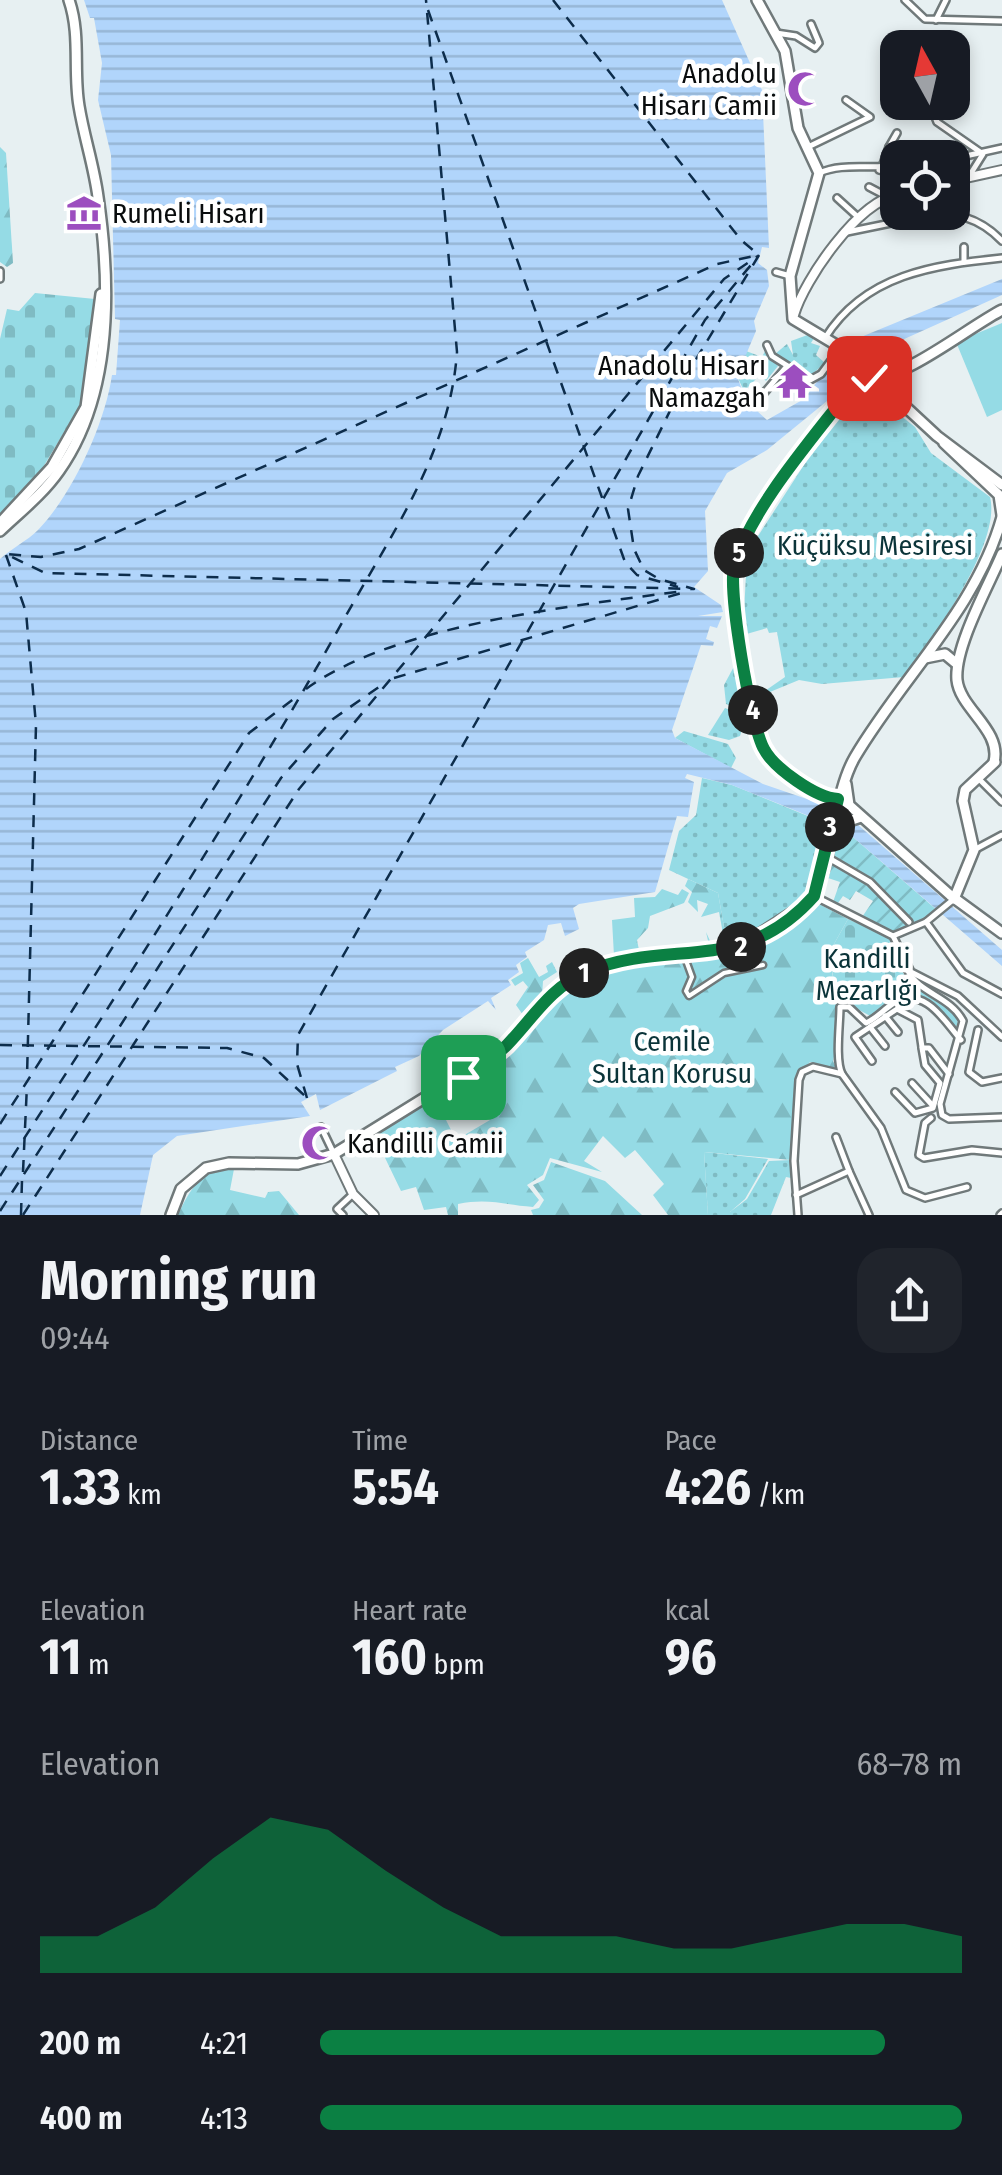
<!DOCTYPE html>
<meta charset="utf-8">
<style>
body{margin:0;font-family:"Fira Sans Condensed",sans-serif;background:#20242c;color:#f1f3f6;height:100vh;display:flex;flex-direction:column;font-size:38px;white-space:nowrap}
*{box-sizing:border-box;margin:0}
p{font-size:32px;color:#9ea1a6}
.icon{flex:none;width:55px;height:55px;fill:none;stroke:currentColor;stroke-width:2;stroke-linecap:round;stroke-linejoin:round}
.map{position:relative;height:1215px;overflow:hidden}
.details{display:flex;flex-direction:column;background:#171b24;flex:1}
.details>*{flex:none}
.needle{width:65px;rotate:352deg}
.tools{position:absolute;left:880px;top:30px;display:grid;gap:20px}
.tools a{display:grid;place-items:center;width:90px;height:90px;border-radius:20px;background:#171b24;box-shadow:0 5px 15px #0003;font-size:50px}
.pin{position:absolute;display:grid;place-items:center;width:85px;height:85px;color:#fff;margin:-42px;border-radius:20px;box-shadow:0 5px 15px #0006}
.km{position:absolute;width:50px;height:50px;margin:-25px;border-radius:50%;background:#222;color:#fff;font-size:28px;line-height:50px;text-align:center}
.round{display:grid;place-items:center;flex:none;width:105px;height:105px;border-radius:30px;background:#20242c}
.overview{display:flex;align-items:center;justify-content:space-between;height:170px;padding:0 40px}
h1{font-size:55px;font-weight:700;line-height:75px}
.metrics{display:grid;grid-template-columns:repeat(3,1fr);gap:15px;height:170px;padding:10px 40px}
.metrics div{display:grid;align-content:center}
.metrics b{font-size:50px;font-weight:700}
.metrics small{font-size:28px;font-weight:400}
.metrics p{font-size:28px}
.chart{height:280px;padding:20px 40px}
.chart p{display:flex;justify-content:space-between}
.chart svg{width:100%;height:180px;margin-top:10px;fill:#0b8043;opacity:.7}
ul{padding:0 40px;list-style:none;font-size:32px}
li{display:grid;grid-template-columns:160px 120px 1fr;align-items:center;height:75px}
li i{height:25px;border-radius:12px;background:#0b8043}
.map>svg:first-child{display:block}
.grass{fill:url(#grass-dots)}
.forest{fill:url(#forest-firs);fill-rule:evenodd}
.cemetery{fill:url(#cemetery-stones)}
.garden{fill:url(#garden-furrows)}
.pitch{fill:#95dbe5}
.water{fill:url(#water-rules)}
.lines{fill:none;stroke-linecap:round;stroke-linejoin:round}
.ferry{stroke:#0d2d4c;stroke-width:2.5;stroke-dasharray:12 10;stroke-linecap:butt}
.pedestrian-casing{stroke:#70797a;stroke-width:9}
.minor-casing{stroke:#70797a;stroke-width:10}
.tertiary-casing{stroke:#70797a;stroke-width:12}
.primary-casing{stroke:#70797a;stroke-width:14}
.pedestrian{stroke:#fff;stroke-width:4}
.minor{stroke:#fff;stroke-width:5}
.tertiary{stroke:#fff;stroke-width:8}
.primary{stroke:#fff;stroke-width:9}
.route-casing{stroke:#fff;stroke-width:20}
.route{stroke:#0b8043;stroke-width:12}
.labels{text-anchor:middle;stroke-width:9;stroke-linejoin:round;paint-order:stroke}
.poi-label{font-size:28px;fill:#090c0d;stroke:#fff;text-anchor:end}
.park-label{font-size:28px;fill:#0b3439;stroke:#fff}
</style>
<div class="map">
<svg width="1002" height="1215" viewBox="0 0 1002 1215">
<defs>
<pattern id="grass-dots" width="8" height="8" patternUnits="userSpaceOnUse" patternTransform="scale(2.5)"><rect width="8" height="8" fill="#95dbe5"/><path d="M2 2h.1M6 6h.1" fill="none" stroke="#7fbbc3" stroke-width="1.8" stroke-linecap="round"/></pattern>
<pattern id="forest-firs" width="22" height="20" patternUnits="userSpaceOnUse" patternTransform="scale(2.5)"><rect width="22" height="20" fill="#95dbe5"/><path d="M5 1l3.5 6h-7zM16 11l3.5 6h-7z" fill="#7fbbc3"/></pattern>
<pattern id="cemetery-stones" width="16" height="16" patternUnits="userSpaceOnUse" patternTransform="scale(2.5)"><rect width="16" height="16" fill="#95dbe5"/><path d="M2 7V4a2 2 0 0 1 4 0v3zM10 15v-3a2 2 0 0 1 4 0v3z" fill="#7fbbc3"/></pattern>
<pattern id="garden-furrows" width="10" height="10" patternUnits="userSpaceOnUse" patternTransform="scale(2.5)"><rect width="10" height="10" fill="#95dbe5"/><path d="M-1 1l2-2M0 10L10 0M9 11l2-2" fill="none" stroke="#7fbbc3"/></pattern>
<pattern id="water-rules" width="6" height="5" patternUnits="userSpaceOnUse" patternTransform="scale(2.5)"><rect width="6" height="5" fill="#b1d5fb"/><path d="M0 2.5h6" fill="none" stroke="#97b6d6"/></pattern>
</defs>
<rect width="100%" height="100%" fill="#e7f0f2"/>
<!-- grass -->
<g class="grass">
<polygon points="813,333 816,335 811,343 820,346 816,355 825,363 810,376 775,354 787,344 793,355 791,341"/>
<polygon points="746,351 762,357 765,351 778,366 766,381 760,375 744,391 737,376"/>
<path d="M 863,386 L 915,427 L 931,453 L 990,497 C 1002,543 931,641 904,677 L 822,684 L 799,680 L 755,698 L 785,677 L 777,632 L 769,633 L 767,628 L 743,635 L 747,553 L 822,437 Z"/>
<polygon points="738,659 747,712 726,704 724,685"/>
<polygon points="725,708 746,716 740,736 729,740 708,735"/>
<polygon points="684,731 728,744 736,758 731,768 675,738"/>
<polygon points="702,778 732,785 825,823 806,896 739,940 727,944 718,893 669,870 679,831 696,815"/>
<polygon points="704,1152 768,1159 745,1199 730,1212 747,1199 769,1161 791,1160 791,1178 786,1177 771,1215 708,1215"/>
</g>
<!-- forest -->
<g class="forest">
<polygon points="0,147 6,153 13,263 7,267 0,262"/>
<polygon points="688,879 718,893 727,944 709,945 706,932 711,943 724,939 719,912 701,917 708,904 697,900 698,912 688,902 692,892 685,886"/>
<polygon points="662,889 678,895 682,889 689,893 684,903 650,916 648,928 637,940 639,950 614,956 612,920 635,917 634,898 655,897"/>
<path d="M 817,903 L 848,919 L 829,953 L 841,1026 L 833,1061 L 838,1071 L 810,1062 L 796,1080 L 791,1160 L 704,1152 L 708,1215 L 668,1215 L 653,1195 L 664,1184 L 635,1150 L 625,1158 L 603,1136 L 584,1161 L 602,1172 L 550,1158 L 543,1175 L 527,1185 L 539,1200 L 533,1207 C 504,1205 489,1198 458,1204 L 458,1215 L 448,1215 L 446,1207 L 424,1210 L 416,1187 L 401,1191 L 374,1135 L 501,1056 L 557,995 L 584,977 L 640,960 L 737,951 ZM 476,1096 L 490,1120 L 456,1140 L 443,1114 Z"/>
<polygon points="528,958 539,977 548,972 546,966 552,962 557,972 543,981 542,996 523,1015 516,1005 528,987 523,981 515,986 511,980 523,973 520,963"/>
<polygon points="551,1162 605,1181 642,1215 533,1215 531,1210 539,1208 544,1200 533,1185 544,1180"/>
<path d="M 233,1166 L 259,1170 L 234,1169 L 230,1190 L 265,1198 L 268,1192 L 279,1191 L 299,1215 L 178,1215 C 191,1187 201,1171 233,1166 Z"/>
</g>
<!-- cemetery -->
<g class="cemetery">
<polygon points="35,293 95,299 81,404 42,469 0,517 0,339 7,309 19,311"/>
<path d="M 848,919 L 890,938 C 896,951 898,966 906,978 C 920,998 958,997 958,1027 C 933,1011 936,995 894,999 L 874,1018 L 837,998 L 829,953 Z"/>
</g>
<!-- garden -->
<polygon class="garden" points="846,831 938,911 895,932 860,920 873,901 856,891 850,900 843,896 838,903 843,911 832,905 840,882 825,877 831,848"/>
<!-- pitch -->
<polygon class="pitch" points="1002,323 1002,410 987,417 956,342"/>
<!-- water -->
<path class="water" d="M 84,0 L 722,0 L 762,90 L 769,248 L 762,247 L 758,263 L 767,270 L 769,286 L 754,321 L 756,331 L 737,376 L 746,401 L 767,420 L 804,399 L 837,355 L 861,337 L 1002,279 L 1002,295 L 871,354 L 827,401 L 767,450 L 727,473 L 705,511 L 708,571 L 694,587 L 721,605 L 723,612 L 698,616 L 722,616 L 717,628 L 710,626 L 706,639 L 714,642 L 713,646 L 701,645 L 672,730 L 675,738 L 763,784 L 842,811 L 1002,950 L 1002,966 L 846,831 L 732,785 L 687,774 L 685,778 L 694,782 L 688,817 L 677,816 L 655,892 L 579,904 L 573,908 L 579,929 L 565,936 L 561,923 L 548,925 L 544,940 L 525,952 L 527,957 L 516,965 L 519,972 L 508,980 L 511,985 L 491,998 L 496,1010 L 488,1001 L 443,1030 L 419,1056 L 395,1067 L 397,1071 L 320,1110 L 316,1094 L 301,1102 L 310,1116 L 177,1136 L 153,1155 L 140,1215 L 0,1215 L 0,559 C 12,548 27,541 38,530 C 72,495 105,424 112,375 L 116,375 L 120,320 L 115,319 L 111,155 L 98,100 L 102,63 L 94,18 L 90,18 Z"/>
<g class="lines">
<!-- ferry -->
<g class="ferry">
<polyline points="553,0 741,240 759,255"/>
<polyline points="428,10 625,562 637,575 678,587"/>
<polygon points="759,255 692,366 638,476 628,509 634,549 644,570 659,579 694,589 45,573 6,554 41,557 79,549 717,264"/>
<polyline points="6,555 26,612 36,725 27,1077"/>
<polyline points="394,678 688,591"/>
<path d="M 306,689 C 395,624 574,606 683,591"/>
<polyline points="0,1045 227,1048 264,1058 306,1097"/>
<polyline points="307,1098 297,1064 298,1035 705,320 751,265"/>
<polyline points="0,1124 249,733 300,694"/>
<polyline points="23,1172 27,1085"/>
<path d="M 0,1176 C 118,992 237,811 343,621 C 391,534 450,453 457,352 L 426,0"/>
<polyline points="0,1211 281,778 333,719 386,682"/>
<polyline points="21,1215 22,1180"/>
<polyline points="23,1215 299,789 724,279 758,256"/>
</g>
<defs>
<polyline id="pedestrian" points="684,955 692,977 686,991 689,996 724,973 763,965"/>
<g id="minor">
<polyline points="905,0 925,19 1002,21"/>
<polyline points="936,20 946,0"/>
<polyline points="776,33 796,36 815,48 819,43 811,24"/>
<polyline points="937,102 930,104 937,122 983,154 968,178"/>
<polyline points="808,147 870,117 846,100"/>
<polyline points="889,147 897,133"/>
<polyline points="952,159 1002,148"/>
<polyline points="882,167 889,147 920,158"/>
<polyline points="879,170 898,175"/>
<path d="M 819,173 C 844,162 870,170 898,165"/>
<polyline points="952,183 962,198 961,215"/>
<polyline points="869,187 888,197"/>
<polyline points="837,198 859,218"/>
<path d="M 922,212 C 955,213 978,216 1002,241"/>
<polyline points="847,232 891,223 907,212"/>
<polyline points="964,247 964,262"/>
<polyline points="0,271 0,279"/>
<polyline points="776,272 790,276"/>
<path d="M 825,338 C 865,274 934,265 1002,258"/>
<polyline points="767,345 772,356 810,380 821,374 838,351 835,349"/>
<polyline points="753,406 787,366"/>
<polyline points="979,779 1002,802"/>
<polyline points="974,850 1002,835"/>
<polyline points="827,857 870,882 909,922"/>
<polyline points="814,896 893,936 911,972 958,996 1002,1037"/>
<polyline points="926,922 963,973 1002,994"/>
<polyline points="893,936 926,922 954,899"/>
<path d="M 908,971 C 920,994 950,996 963,1021 L 940,1104 L 942,1115 L 949,1119 L 1002,1117"/>
<polyline points="885,1016 898,1032"/>
<polyline points="870,1027 885,1046"/>
<polyline points="978,1030 969,1072 982,1082 1002,1078"/>
<polyline points="872,1061 855,1037 897,1009 918,1020 922,1047"/>
<polyline points="842,1074 881,1128 906,1190 925,1198 967,1187"/>
<polyline points="912,1083 933,1106"/>
<polyline points="895,1092 915,1113 933,1108 940,1083 925,1065 922,1048 929,1048 949,1074"/>
<polyline points="931,1118 925,1123 919,1155 924,1158 972,1150 1002,1153"/>
<polyline points="321,1127 334,1154"/>
<polyline points="849,1171 869,1215"/>
<polyline points="796,1195 849,1171 836,1137"/>
<polyline points="343,1215 337,1209 353,1194"/>
<path d="M 798,1215 L 794,1161 L 799,1080 L 802,1072 L 813,1067 L 842,1074 C 835,1060 840,1024 840,1007 L 849,1007 L 866,1023 C 877,1018 884,1009 894,1003 C 925,985 945,1022 961,1040"/>
<polyline points="1000,1215 1002,1213"/>
</g>
<g id="tertiary">
<polyline points="952,181 1002,170"/>
<path d="M 794,315 C 804,280 859,200 898,195"/>
<path d="M 838,799 C 816,798 774,768 764,749 C 751,726 726,585 735,562 C 757,500 818,433 857,379 L 886,392"/>
<polyline points="334,1154 353,1194 374,1215"/>
</g>
<g id="primary">
<polyline points="757,0 785,51 798,128 819,173 790,276 793,319 843,349 937,436 1002,485"/>
<path d="M 869,378 C 904,380 967,328 1002,310"/>
<polyline points="944,443 999,495 1002,515"/>
<polyline points="0,523 52,467 86,407 101,294"/>
<path d="M 0,531 C 20,512 43,494 59,471 C 113,395 111,286 98,197 C 94,166 84,137 79,106 C 73,71 81,35 69,0"/>
<polyline points="925,658 945,654 957,664"/>
<path d="M 994,762 C 1002,730 960,709 957,680 C 954,647 989,585 1002,554"/>
<polyline points="846,784 849,805 950,895 1002,933"/>
<polyline points="829,844 846,822 861,817"/>
<polyline points="954,899 974,850 963,801 965,790 995,762"/>
<path d="M 171,1215 L 181,1189 L 206,1168 L 229,1163 L 298,1164 L 334,1154 L 497,1053 L 555,993 L 583,974 L 647,955 L 736,949 L 809,902 C 832,874 832,796 855,757 C 902,677 977,608 1002,517"/>
</g>
</defs>
<!-- pedestrian casing -->
<use href="#pedestrian" class="pedestrian-casing"/>
<!-- minor casing -->
<use href="#minor" class="minor-casing"/>
<!-- tertiary casing -->
<use href="#tertiary" class="tertiary-casing"/>
<!-- primary casing -->
<use href="#primary" class="primary-casing"/>
<!-- pedestrian -->
<use href="#pedestrian" class="pedestrian"/>
<!-- minor -->
<use href="#minor" class="minor"/>
<!-- tertiary -->
<use href="#tertiary" class="tertiary"/>
<!-- primary -->
<use href="#primary" class="primary"/>
</g>
<g class="lines">
<defs>
<path id="route" d="M 463,1077 C 477,1067 494,1058 507,1045 C 532,1019 551,987 586,972 C 671,937 742,977 814,896 L 838,799 C 816,798 774,768 764,749 C 751,727 726,585 735,562 C 757,499 818,433 858,379 L 886,392 L 869,378"/>
</defs>
<!-- route casing -->
<use href="#route" class="route-casing"/>
<!-- route -->
<use href="#route" class="route"/>
</g>
<!-- icons -->
<defs>
<symbol id="mosque-bare" viewBox="-9 -9 18 18"><path d="M3.5-4.9A6 6 0 1 0 3.5 4.9A5 5 0 1 1 3.5-4.9Z" fill="#9c4ebf" stroke="#fff" stroke-width="2.5" paint-order="stroke"/></symbol>
<symbol id="museum-bare" viewBox="-9 -9 18 18"><path d="M0-6L6-3V-2H-6V-3ZM-5-1h2V3h-2ZM-1-1h2V3h-2ZM3-1h2V3H3ZM-6 4H6V6H-6Z" fill="#9c4ebf" stroke="#fff" stroke-width="2.5" paint-order="stroke"/></symbol>
<symbol id="temple-bare" viewBox="-9 -9 18 18"><path d="M0-6L5-2H3V0L6.5 2.5H4V6H1.5V3h-3V6H-4V2.5H-6.5L-3 0V-2H-5Z" fill="#9c4ebf" stroke="#fff" stroke-width="2.5" paint-order="stroke"/></symbol>
</defs>
<g fill-rule="evenodd">
<use href="#mosque-bare" x="780" y="64" width="50" height="50"/>
<use href="#museum-bare" x="59" y="188" width="50" height="50"/>
<use href="#temple-bare" x="769" y="356" width="50" height="50"/>
<use href="#mosque-bare" x="294" y="1118" width="50" height="50"/>
</g>
<g class="labels">
<!-- poi labels -->
<g class="poi-label">
<text x="777" y="83">Anadolu<tspan x="777" dy="32">Hisarı Camii</tspan></text>
<text x="112" y="223" text-anchor="start">Rumeli Hisarı</text>
<text x="766" y="375">Anadolu Hisarı<tspan x="766" dy="32">Namazgah</tspan></text>
<text x="347" y="1153" text-anchor="start">Kandilli Camii</text>
</g>
<!-- park labels -->
<g class="park-label">
<text x="875" y="555">Küçüksu Mesiresi</text>
<text x="867" y="968">Kandilli<tspan x="867" dy="32">Mezarlığı</tspan></text>
<text x="672" y="1051">Cemile<tspan x="672" dy="32">Sultan Korusu</tspan></text>
</g>
</g>
</svg>
<div class="tools">
<a><svg class="needle" viewBox="-14 -14 28 28"><path d="M0-13l5 13h-10z" fill="#e53935"/><path d="M0 13l5-13h-10z" fill="#9ea1a6"/></svg></a>
<a><svg class="icon" aria-label="locate" viewBox="0 0 24 24"><circle cx="12" cy="12" r="6"/><path d="M12 2v4M12 18v4M2 12h4M18 12h4"/></svg></a>
</div>
<div class="pin" style="left:463px;top:1077px;background:#1e9e55"><svg class="icon" aria-label="arrive" viewBox="0 0 24 24"><path d="M6 21V4h12l-3 4 3 4H6"/></svg></div>
<div class="pin" style="left:869px;top:378px;background:#d93025"><svg class="icon" aria-label="check" viewBox="0 0 24 24"><path d="M5 12l5 5 9-10"/></svg></div>
<b class="km" style="left:584px;top:973px">1</b>
<b class="km" style="left:741px;top:947px">2</b>
<b class="km" style="left:830px;top:827px">3</b>
<b class="km" style="left:753px;top:710px">4</b>
<b class="km" style="left:739px;top:553px">5</b>
</div>
<section class="details">
<div class="overview"><div><h1>Morning run</h1><p>09:44</p></div><a class="round"><svg class="icon" aria-label="share" viewBox="0 0 24 24"><path d="M12 15V3M7 8l5-5 5 5M5 13v7h14v-7"/></svg></a></div>
<div class="metrics">
<div><p>Distance</p><b>1.33<small> km</small></b></div>
<div><p>Time</p><b>5:54</b></div>
<div><p>Pace</p><b>4:26<small> /km</small></b></div>
</div>
<div class="metrics">
<div><p>Elevation</p><b>11<small> m</small></b></div>
<div><p>Heart rate</p><b>160<small> bpm</small></b></div>
<div><p>kcal</p><b>96</b></div>
</div>
<div class="chart"><p><span>Elevation</span>68–78 m</p>
<svg viewBox="0 0 160 44" preserveAspectRatio="none"><path d="M0 44V35L10 35L20 28L30 16L40 6L50 9L60 19L70 28L80 35L90 35L100 35L110 38L120 38L130 35L140 32L150 32L160 35V44z"/></svg>
</div>
<ul>
<li><b>200 m</b>4:21<i style="width:88%"></i></li>
<li><b>400 m</b>4:13<i style="width:100%"></i></li>
</ul>
</section>
